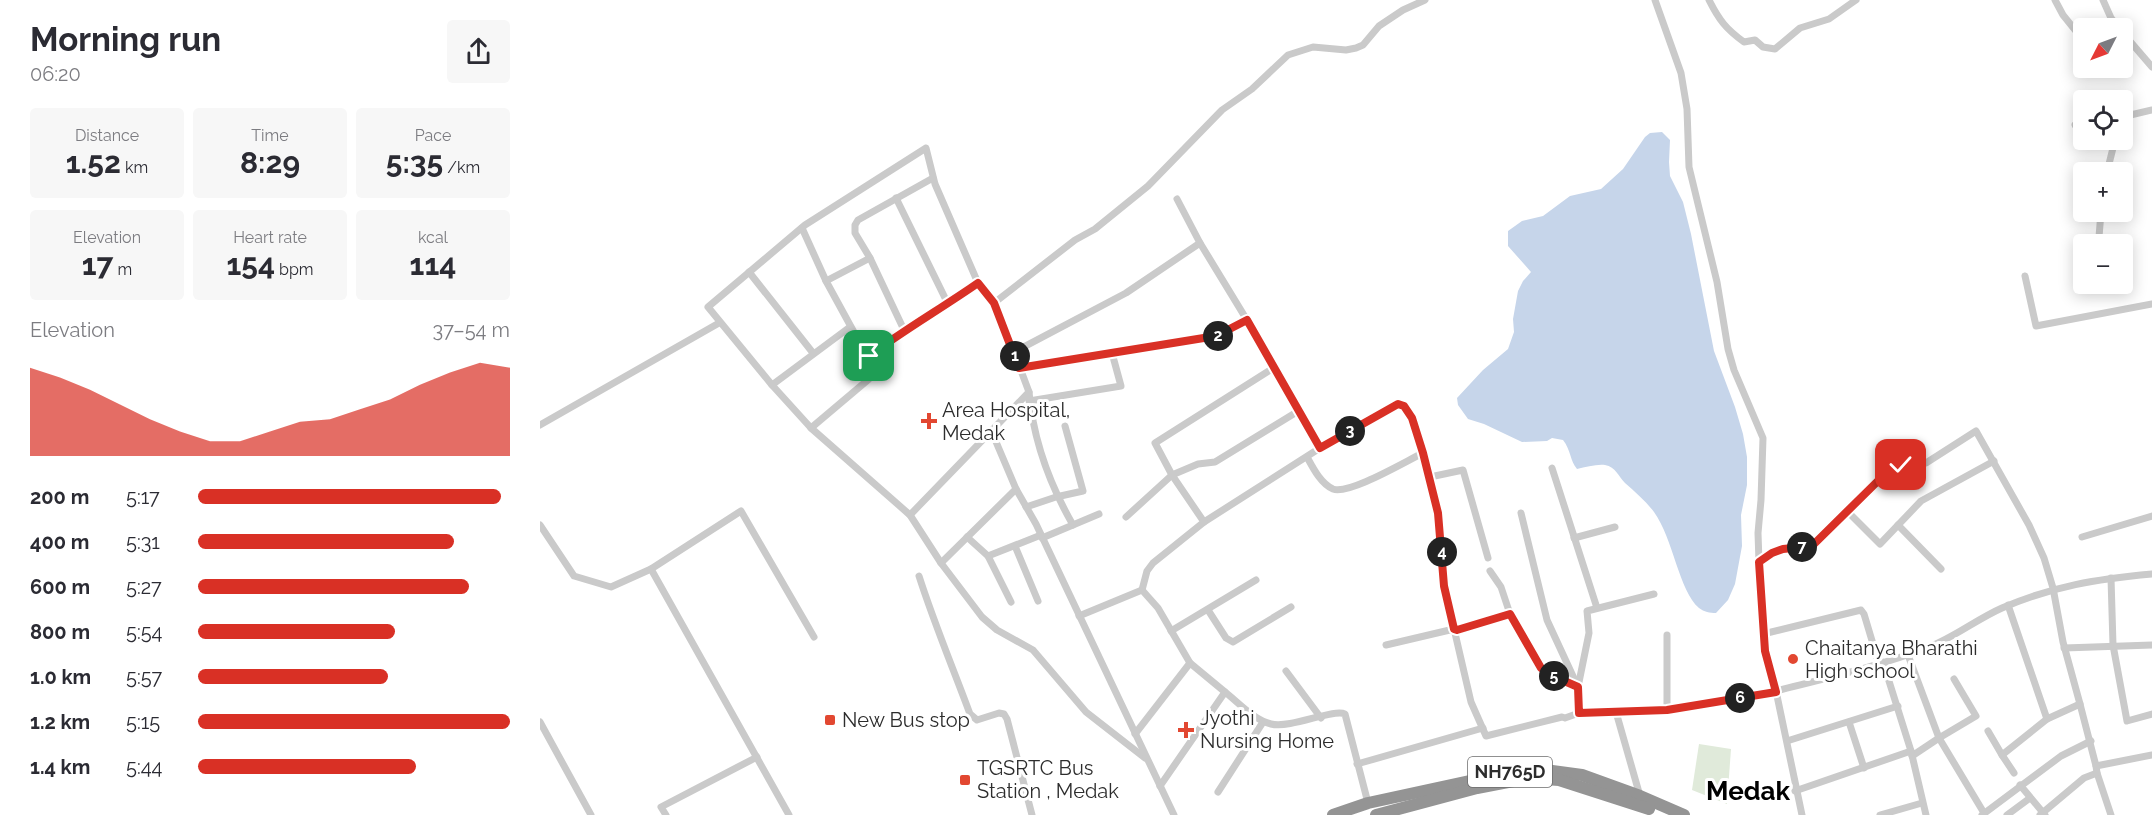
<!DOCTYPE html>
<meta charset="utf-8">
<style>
body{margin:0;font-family:Raleway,sans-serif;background:#f7f7f7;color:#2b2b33;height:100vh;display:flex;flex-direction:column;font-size:22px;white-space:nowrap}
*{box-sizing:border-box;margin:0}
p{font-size:20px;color:#7c7c81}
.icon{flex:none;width:33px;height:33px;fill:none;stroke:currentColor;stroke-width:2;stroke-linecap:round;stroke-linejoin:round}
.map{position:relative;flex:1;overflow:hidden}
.details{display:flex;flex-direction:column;background:#fff;width:540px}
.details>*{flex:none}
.needle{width:39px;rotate:228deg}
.buttons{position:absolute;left:1533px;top:18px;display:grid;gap:12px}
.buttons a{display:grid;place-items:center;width:60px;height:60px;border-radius:6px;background:#fff;box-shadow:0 3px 15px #0003;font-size:30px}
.pin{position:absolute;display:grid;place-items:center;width:51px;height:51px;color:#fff;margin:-26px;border-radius:12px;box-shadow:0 3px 9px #0006}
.km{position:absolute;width:30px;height:30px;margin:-15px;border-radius:50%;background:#222;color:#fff;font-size:16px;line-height:30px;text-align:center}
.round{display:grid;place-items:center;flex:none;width:63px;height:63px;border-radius:6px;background:#f7f7f7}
.summary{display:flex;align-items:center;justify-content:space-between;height:102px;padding:0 30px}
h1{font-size:33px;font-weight:700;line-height:45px}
.figures{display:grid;grid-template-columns:repeat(3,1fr);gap:9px;height:102px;padding:6px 30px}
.figures div{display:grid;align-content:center;border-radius:6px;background:#f7f7f7;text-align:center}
.figures b{font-size:30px;font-weight:700}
.figures small{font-size:16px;font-weight:400}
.figures p{font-size:16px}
.chart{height:168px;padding:12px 30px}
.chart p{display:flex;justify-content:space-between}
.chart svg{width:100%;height:108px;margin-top:6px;fill:#d93025;opacity:.7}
ul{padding:0 30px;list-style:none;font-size:20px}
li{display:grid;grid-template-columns:96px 72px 1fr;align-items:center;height:45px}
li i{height:15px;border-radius:8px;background:#d93025}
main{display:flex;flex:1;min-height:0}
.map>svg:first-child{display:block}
.green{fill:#e0eada}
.water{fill:#c6d5ea}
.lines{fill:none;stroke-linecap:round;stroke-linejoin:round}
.street{stroke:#cacaca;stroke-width:7}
.highway{stroke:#949494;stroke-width:12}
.route-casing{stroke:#fff;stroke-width:12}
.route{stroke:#d93025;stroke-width:8}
.poi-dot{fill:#e24731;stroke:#fff;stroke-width:2}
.labels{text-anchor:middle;stroke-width:6;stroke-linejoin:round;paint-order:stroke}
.shield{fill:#fff;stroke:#6c6c6c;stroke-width:1.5}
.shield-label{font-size:18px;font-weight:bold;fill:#2d2d2d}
.poi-label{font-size:20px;fill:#2d2d2d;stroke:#fff;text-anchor:start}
.district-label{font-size:26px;font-weight:bold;fill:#000;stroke:#fff}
</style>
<main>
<section class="details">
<div class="summary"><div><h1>Morning run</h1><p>06:20</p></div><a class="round"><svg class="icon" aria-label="share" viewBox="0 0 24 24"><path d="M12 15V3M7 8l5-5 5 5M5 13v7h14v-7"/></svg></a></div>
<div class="figures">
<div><p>Distance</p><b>1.52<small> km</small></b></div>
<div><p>Time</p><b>8:29</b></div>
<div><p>Pace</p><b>5:35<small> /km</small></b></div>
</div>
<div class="figures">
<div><p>Elevation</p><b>17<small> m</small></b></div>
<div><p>Heart rate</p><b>154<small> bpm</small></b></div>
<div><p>kcal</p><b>114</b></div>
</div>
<div class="chart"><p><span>Elevation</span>37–54 m</p>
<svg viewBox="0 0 160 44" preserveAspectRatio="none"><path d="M0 44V8L10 12L20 17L30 23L40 29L50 34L60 38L70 38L80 34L90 30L100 29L110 25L120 21L130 15L140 10L150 6L160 8V44z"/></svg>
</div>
<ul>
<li><b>200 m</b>5:17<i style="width:97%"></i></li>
<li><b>400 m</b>5:31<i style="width:82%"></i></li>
<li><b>600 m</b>5:27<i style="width:87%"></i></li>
<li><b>800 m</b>5:54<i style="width:63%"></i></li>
<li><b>1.0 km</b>5:57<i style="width:61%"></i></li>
<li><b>1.2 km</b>5:15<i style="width:100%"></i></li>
<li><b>1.4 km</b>5:44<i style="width:70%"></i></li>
</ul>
</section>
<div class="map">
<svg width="1612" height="815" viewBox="0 0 1612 815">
<rect width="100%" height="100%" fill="#fff"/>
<!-- green -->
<polygon class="green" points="1159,744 1191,749 1187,804 1152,790"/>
<!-- water -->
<path class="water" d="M 1122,132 L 1130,140 L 1129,162 L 1130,176 L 1143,202 L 1151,234 L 1174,351 L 1195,407 L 1203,434 L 1207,457 L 1207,485 L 1201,515 L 1202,546 L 1195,584 L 1188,600 L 1176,613 C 1170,613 1164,612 1159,608 C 1139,591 1133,538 1114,512 C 1106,501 1095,492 1085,483 C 1078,476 1076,467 1065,465 C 1057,464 1046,467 1037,469 C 1030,461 1031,450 1023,440 L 1012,438 L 1007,441 L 982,442 L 944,424 L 928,419 L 918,405 L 917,398 L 943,370 L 968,349 L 974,332 L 973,319 L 978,291 L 983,281 L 991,272 L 968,246 L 968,231 L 982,221 L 1003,216 L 1030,196 L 1061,189 L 1083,169 L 1105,137 L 1110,133 Z"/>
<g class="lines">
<!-- street -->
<g class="street">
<polyline points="1115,0 1141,73 1147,109 1149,167 1177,282 1188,349 1194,370 1223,438 1221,500 1218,533 1219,562"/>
<path d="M 1169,0 C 1179,20 1186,29 1204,42 L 1215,40 L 1223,47 L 1235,49 L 1260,28 L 1289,19 L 1316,0"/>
<polyline points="1515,0 1523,15 1540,36 1544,35"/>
<polyline points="1563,0 1571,18 1579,28"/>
<polyline points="1582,32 1612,67"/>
<polyline points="1582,117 1612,110"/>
<polyline points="1535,125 1544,123"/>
<polyline points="1567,172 1575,140"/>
<polyline points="356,198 408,304"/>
<polyline points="637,199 660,243"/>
<polyline points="262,228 286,281 333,367 329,379 271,428"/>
<polyline points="1559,237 1561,212"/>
<polyline points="209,272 273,353"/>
<polyline points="1485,276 1496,326 1612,304"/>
<polyline points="286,281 330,258"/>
<polyline points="454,303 535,240 555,229 608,186 682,110 712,89 748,55 773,47 806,50 816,48 823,45 839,26 863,10 885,0"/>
<polyline points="364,330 330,258 315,233 315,225 318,220 393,178"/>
<polyline points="474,352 454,303 438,283 395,184 386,148 265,225 168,307 232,385 271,428 370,515 401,563 442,617 457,630 493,650 546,712 605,758"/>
<path d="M 329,356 C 364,330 402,308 438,283"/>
<polyline points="479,368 676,336 707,320"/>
<polyline points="232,385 310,327"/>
<polyline points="489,392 474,352 586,293 660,243 738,371 780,448"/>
<polyline points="489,401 581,386 572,353"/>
<polyline points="0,425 179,323"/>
<polyline points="451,430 476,489 496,524 634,815"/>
<path d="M 767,457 C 773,468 781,484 793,489 C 809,495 866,461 883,453"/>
<polyline points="1012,468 1057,608"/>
<polyline points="890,477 923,470 948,558"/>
<polyline points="486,507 516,497 543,491 525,426"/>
<polyline points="1308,512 1340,544 1381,501 1454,461"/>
<polyline points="981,513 1007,620 1038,687 1039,713"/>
<path d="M 370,515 L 489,392 C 493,438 510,485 533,525"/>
<polyline points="586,517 632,475 658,464 675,462 760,410 758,408"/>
<polyline points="664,522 780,448 858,404 864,406 872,418 883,453 899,512 905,590 931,702 946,736 1022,717 1025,718 1039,713 1127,710 1236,691 1225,651 1219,562 1232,553 1243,549 1272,546 1345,474 1361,465 1386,463 1436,431 1489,525 1504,558 1513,588 1523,642 1540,704"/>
<polyline points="0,525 34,576 71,587 111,569"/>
<polyline points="1358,525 1401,569"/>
<polyline points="427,537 448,556 471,602"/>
<polyline points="1542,537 1612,516"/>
<polyline points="502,538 559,514"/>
<polyline points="1034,538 1075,527"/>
<polyline points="475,546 498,601"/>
<polyline points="448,556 501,535"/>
<polyline points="401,563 476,489"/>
<polyline points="950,571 961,587 970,614"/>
<path d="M 379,576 C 394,623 413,668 430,714 L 437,720 L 459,713 L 464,714 L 467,719 L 492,815"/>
<polyline points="1571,578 1573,645 1587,721 1612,714"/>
<polyline points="602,590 607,571 613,563 664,522 632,475 615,443 735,367"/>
<polyline points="1468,605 1507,719 1540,704 1556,766 1612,755"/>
<polyline points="668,610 686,638 693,642 751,607"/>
<polyline points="539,616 602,590 618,608 650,663 685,692"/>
<polyline points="631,631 716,580"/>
<polyline points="1223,634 1321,610 1324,614 1339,664"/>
<polyline points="846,645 914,629 917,631 970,614 1001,668 1022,680 1038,687 1049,633 1047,611 1114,594"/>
<polyline points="1524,648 1612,645"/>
<polyline points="1368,655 1399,738 1436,716 1414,679"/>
<polyline points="1343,662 1371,751 1386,815"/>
<polyline points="746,671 781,718"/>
<polyline points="1127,710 1127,635"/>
<polyline points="1076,712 1100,796"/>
<polyline points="0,722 51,815"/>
<polyline points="1309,722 1324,768"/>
<polyline points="1448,731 1462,755"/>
<polyline points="595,734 650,663"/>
<polyline points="1247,741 1358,706"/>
<polyline points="1372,756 1399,738 1444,813"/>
<polyline points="817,764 943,728"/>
<polyline points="1474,773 1462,755 1507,719"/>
<polyline points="1557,773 1571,815"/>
<polyline points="1480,785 1505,815"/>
<path d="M 620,786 L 685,692 C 699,703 714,720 731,724 C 751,729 794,708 805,714 L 828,803"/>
<polyline points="1255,791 1371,751"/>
<polyline points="678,792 723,722"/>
<polyline points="126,815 121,807 217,757"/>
<polyline points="249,815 111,569 201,511 274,637"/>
<path d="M 1262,815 L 1236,691 C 1287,678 1340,666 1389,647 C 1415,637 1437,619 1462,608 C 1513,586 1557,579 1612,574"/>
<polyline points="1340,815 1382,803"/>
<polyline points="1442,815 1521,756 1551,741"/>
<polyline points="1467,815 1490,798"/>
<polyline points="1500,815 1544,778 1557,773 1556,766"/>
</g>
<!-- highway -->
<g class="highway">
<polyline points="793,815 828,803 990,768 1042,775 1100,796 1144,815"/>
<polyline points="836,815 937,788 990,778 1019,780 1109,809"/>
</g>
</g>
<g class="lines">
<defs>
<path id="route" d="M 329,356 C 364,330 402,308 438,283 L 454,303 L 479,368 L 676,336 L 707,320 L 780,448 L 858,404 L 864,406 L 872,418 L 883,453 L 898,513 L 904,586 L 914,629 L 917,630 L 970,614 L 1001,668 L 1022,680 L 1038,687 L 1039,713 L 1127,710 L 1236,692 L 1225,651 L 1219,562 L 1232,553 L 1243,549 L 1272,546 L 1345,474 L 1361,465"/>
</defs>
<!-- route casing -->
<use href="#route" class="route-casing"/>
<!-- route -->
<use href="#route" class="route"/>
</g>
<!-- markers -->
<g class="poi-dot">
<path d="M386 412h6v6h6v6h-6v6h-6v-6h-6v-6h6z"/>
<circle cx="1253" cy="659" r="6"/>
<rect x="284" y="714" width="12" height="12" rx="3"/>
<path d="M643 721h6v6h6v6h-6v6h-6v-6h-6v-6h6z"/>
<rect x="419" y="774" width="12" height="12" rx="3"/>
</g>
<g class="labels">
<!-- shield labels -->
<rect class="shield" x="928" y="757" width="84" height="30" rx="4.5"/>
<g class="shield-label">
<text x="970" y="778">NH765D</text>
</g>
<!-- poi labels -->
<g class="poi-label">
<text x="402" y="417">Area Hospital,<tspan x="402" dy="23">Medak</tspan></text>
<text x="1265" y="655">Chaitanya Bharathi<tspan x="1265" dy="23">High school</tspan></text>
<text x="660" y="725">Jyothi<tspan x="660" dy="23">Nursing Home</tspan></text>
<text x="302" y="727">New Bus stop</text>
<text x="437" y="775">TGSRTC Bus<tspan x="437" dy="23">Station , Medak</tspan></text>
</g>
<!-- district labels -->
<g class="district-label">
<text x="1208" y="800">Medak</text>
</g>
</g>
</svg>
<div class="buttons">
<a><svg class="needle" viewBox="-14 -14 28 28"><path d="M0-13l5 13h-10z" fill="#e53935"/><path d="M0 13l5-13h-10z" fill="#7c7c81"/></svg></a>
<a><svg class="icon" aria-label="locate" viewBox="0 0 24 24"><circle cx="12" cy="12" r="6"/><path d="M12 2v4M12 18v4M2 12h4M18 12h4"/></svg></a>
<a>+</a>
<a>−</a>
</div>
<div class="pin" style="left:329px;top:356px;background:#1e9e55"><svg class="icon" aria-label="arrive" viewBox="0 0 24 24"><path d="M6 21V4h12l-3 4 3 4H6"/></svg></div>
<div class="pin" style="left:1361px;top:465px;background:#d93025"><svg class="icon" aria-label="check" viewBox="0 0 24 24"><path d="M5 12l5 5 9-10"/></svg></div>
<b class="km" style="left:475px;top:356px">1</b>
<b class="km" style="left:678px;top:336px">2</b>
<b class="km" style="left:810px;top:431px">3</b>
<b class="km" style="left:902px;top:552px">4</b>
<b class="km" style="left:1014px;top:676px">5</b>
<b class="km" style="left:1200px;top:698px">6</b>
<b class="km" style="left:1262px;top:547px">7</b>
</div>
</main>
